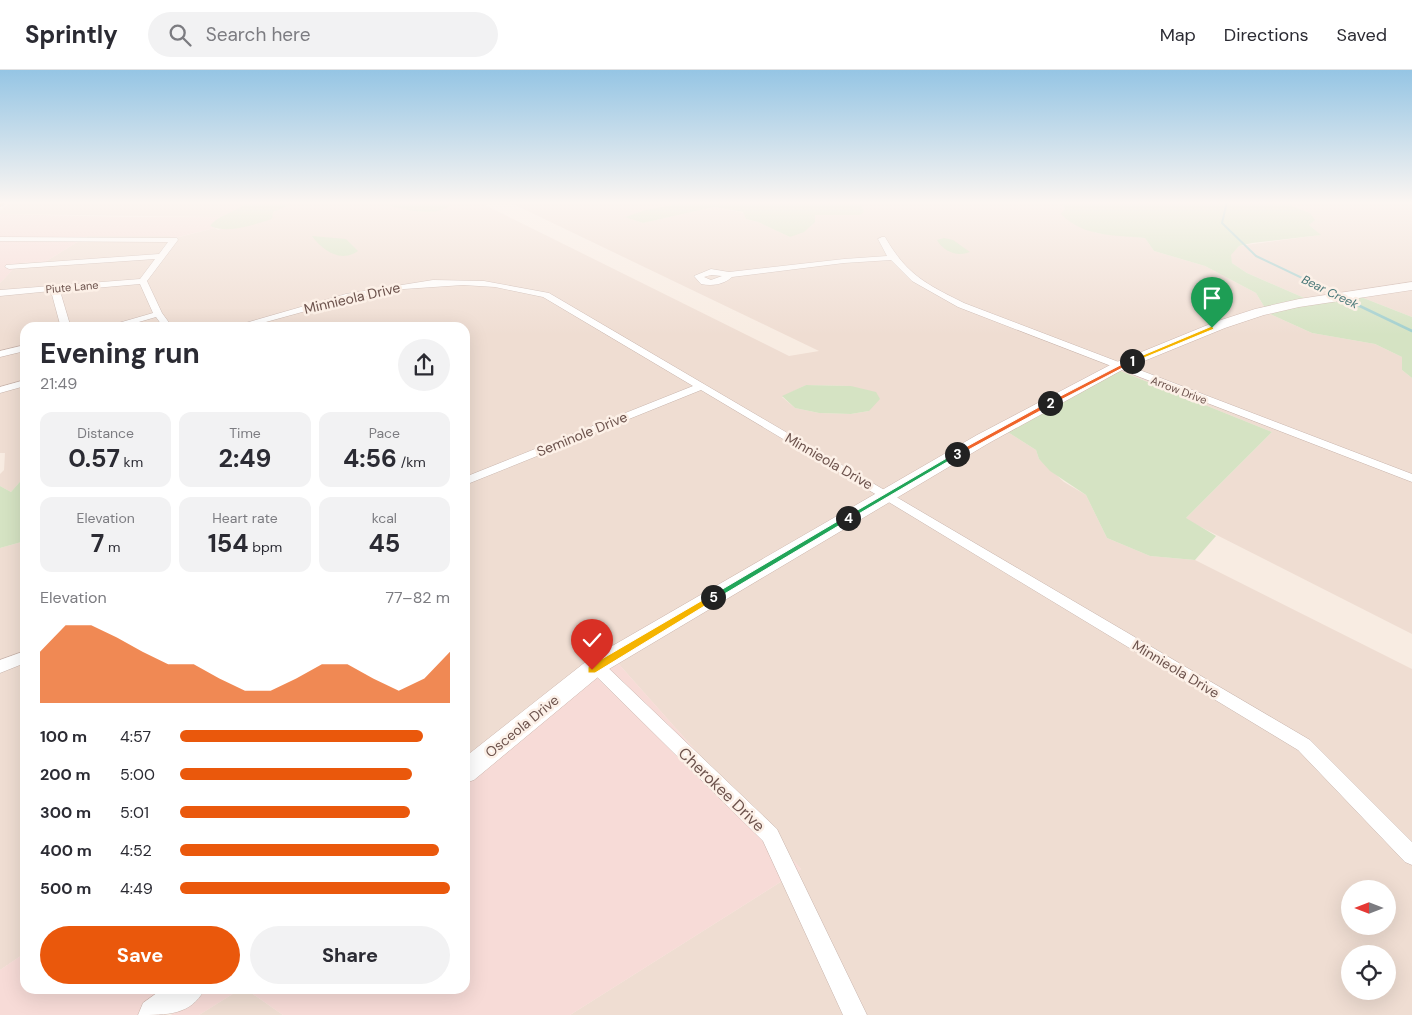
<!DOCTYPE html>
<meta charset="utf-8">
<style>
body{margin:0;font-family:"DM Sans",sans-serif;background:#f2f2f3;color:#2b2b33;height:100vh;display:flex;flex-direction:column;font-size:19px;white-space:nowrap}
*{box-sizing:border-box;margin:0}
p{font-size:16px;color:#7c7c81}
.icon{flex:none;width:28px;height:28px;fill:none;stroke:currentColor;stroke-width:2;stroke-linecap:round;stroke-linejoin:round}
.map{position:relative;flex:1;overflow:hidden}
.side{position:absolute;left:20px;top:252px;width:450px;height:672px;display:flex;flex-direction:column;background:#fff;border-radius:15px;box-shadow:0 5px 20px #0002}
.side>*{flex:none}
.needle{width:32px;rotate:270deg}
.controls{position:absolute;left:1341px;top:810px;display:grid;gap:10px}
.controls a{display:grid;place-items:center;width:55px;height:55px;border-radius:50%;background:#fff;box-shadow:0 5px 20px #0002;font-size:25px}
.pin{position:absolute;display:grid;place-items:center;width:42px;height:42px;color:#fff;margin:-51px -21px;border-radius:50% 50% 50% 0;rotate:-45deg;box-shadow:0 0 5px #0007}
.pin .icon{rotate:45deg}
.km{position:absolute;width:25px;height:25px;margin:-12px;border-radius:50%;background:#222;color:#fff;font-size:14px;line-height:25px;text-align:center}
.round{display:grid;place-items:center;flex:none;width:52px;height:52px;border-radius:26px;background:#f2f2f3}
.overview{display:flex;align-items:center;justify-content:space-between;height:85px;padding:0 20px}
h1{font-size:28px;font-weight:700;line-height:38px}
.stats{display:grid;grid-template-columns:repeat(3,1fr);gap:8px;height:85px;padding:5px 20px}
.stats div{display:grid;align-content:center;border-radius:12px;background:#f2f2f3;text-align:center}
.stats b{font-size:25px;font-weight:700}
.stats small{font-size:14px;font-weight:400}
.stats p{font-size:14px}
.chart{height:140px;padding:10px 20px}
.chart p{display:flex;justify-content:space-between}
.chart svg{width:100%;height:90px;margin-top:5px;fill:#ea580c;opacity:.7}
.cta{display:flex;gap:10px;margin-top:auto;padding:10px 20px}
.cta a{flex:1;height:58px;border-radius:30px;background:#ea580c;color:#fff;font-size:20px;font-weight:700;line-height:58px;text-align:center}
.cta a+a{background:#f2f2f3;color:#2b2b33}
ul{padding:0 20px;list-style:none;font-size:16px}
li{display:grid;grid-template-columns:80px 60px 1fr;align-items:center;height:38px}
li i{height:12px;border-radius:6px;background:#ea580c}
header{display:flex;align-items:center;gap:30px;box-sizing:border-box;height:70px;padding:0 25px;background:#fff;border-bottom:1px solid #e1e1e2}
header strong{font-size:24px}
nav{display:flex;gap:28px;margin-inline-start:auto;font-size:18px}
.search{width:350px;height:45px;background:#f2f2f3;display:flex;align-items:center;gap:12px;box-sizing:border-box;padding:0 18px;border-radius:28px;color:#7c7c81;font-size:19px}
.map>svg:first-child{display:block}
.residential{fill:#efddd2;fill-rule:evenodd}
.commercial{fill:#f7dbd7}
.green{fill:#d5e3c3}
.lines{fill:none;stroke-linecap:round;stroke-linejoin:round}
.stream-far1{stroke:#a1cfce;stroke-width:2}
.stream{stroke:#a1cfce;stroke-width:2.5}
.street-casing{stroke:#c7b3ab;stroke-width:1}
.secondary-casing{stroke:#ccb4ab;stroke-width:1}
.primary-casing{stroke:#d3cbc9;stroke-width:2}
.street{fill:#fff;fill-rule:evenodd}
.secondary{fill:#fff;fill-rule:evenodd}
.primary{fill:#efc6a2;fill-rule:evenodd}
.split-1{fill:#f5b400;stroke:#fff}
.split-2{fill:#f0652b;stroke:#fff}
.split-3{fill:#f0652b;stroke:#fff}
.split-4{fill:#22a559;stroke:#fff}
.split-5{fill:#22a559;stroke:#fff}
.split-6{fill:#f5b400;stroke:#fff}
.labels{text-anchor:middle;stroke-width:5;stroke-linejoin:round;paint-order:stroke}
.far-street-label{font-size:11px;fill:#6c524c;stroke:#fcf0e7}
.far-water-label{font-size:12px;font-style:italic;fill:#467677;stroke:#fcf0e7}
.street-label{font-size:14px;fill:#6c524c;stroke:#fcf0e7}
.near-street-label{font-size:16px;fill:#6c524c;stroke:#fcf0e7}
</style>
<header>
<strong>Sprintly</strong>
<div class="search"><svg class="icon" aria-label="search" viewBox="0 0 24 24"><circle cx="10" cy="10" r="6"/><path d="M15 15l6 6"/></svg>Search here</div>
<nav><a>Map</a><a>Directions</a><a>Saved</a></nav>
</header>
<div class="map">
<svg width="1412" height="945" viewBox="0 0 1412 945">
<rect width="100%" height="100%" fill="#f8ece2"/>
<!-- residential -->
<g class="residential">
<polygon points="11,132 246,132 237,140 220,147 0,144 0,141"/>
<path d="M 296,132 L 401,132 L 390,136 L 423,142 L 435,141 L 454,132 L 479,132 L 789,286 L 819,281 L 509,132 L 676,132 L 678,134 L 645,140 L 626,147 L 643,153 L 714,137 L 744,143 L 746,149 L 758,152 L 790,167 L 814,145 L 861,135 L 855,132 L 1061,132 L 1065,139 L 1096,163 L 1145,168 L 1154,181 L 1205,196 L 1256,223 L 1265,238 L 1112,295 L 881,422 L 465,690 L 465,258 L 25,258 L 25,406 L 11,422 L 0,416 L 0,404 L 4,400 L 5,383 L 0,383 L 0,213 L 19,193 L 45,192 L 87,166 L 170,166 L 171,169 L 215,158 L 218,160 ZM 806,315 L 851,316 L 869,341 L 851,344 L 819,343 L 795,338 L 782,327 Z"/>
<polygon points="1282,132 1412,132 1412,214 1309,230 1247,203 1232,193 1230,185 1239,176 1320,165 1309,155 1310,143"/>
<polygon points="1412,218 1412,247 1361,227"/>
<polygon points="1268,243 1312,263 1375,274 1402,287 1402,300 1412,308 1412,564 1185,449 1272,362 1118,300 1225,256"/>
<path d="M 1006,361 L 1036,380 L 1039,389 L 1064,412 L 1086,425 L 1107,468 L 1150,486 L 1195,490 L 1412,599 L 1412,945 L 570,945 L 801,799 L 616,591 ZM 1350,819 L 1388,819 L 1388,856 L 1350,856 ZM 1350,884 L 1388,884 L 1388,921 L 1350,921 Z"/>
<polygon points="25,471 25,883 0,900 0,478"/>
<polygon points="239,920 247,920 283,945 199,945"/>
</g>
<!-- commercial -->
<g class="commercial">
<polygon points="0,144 125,147 220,147 210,156 215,158 170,169 170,166 87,166 45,192 19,193 0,213"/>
<polygon points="616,591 801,799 570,945 283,945 247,920 465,920 465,711"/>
<polygon points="25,883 25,920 151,920 158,931 140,945 0,945 0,900"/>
<polygon points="203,920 239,920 199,945 171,945"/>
</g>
<!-- green -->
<g class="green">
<path d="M 246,132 L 296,132 L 273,142 L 272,149 C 253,155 229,164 210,156 C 219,144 236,143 246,132 Z"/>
<path d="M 401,132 L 454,132 C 440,149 408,140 389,136 Z"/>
<polygon points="676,132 855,132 861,135 864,142 860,145 815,145 815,152 804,162 790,167 758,152 746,149 743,142 714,137 643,153 625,147 645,140 677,134"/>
<path d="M 1061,132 L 1282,132 L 1310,143 L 1315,150 L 1309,155 L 1321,165 L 1252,173 L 1239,176 L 1231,185 L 1232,193 L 1247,203 L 1309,230 L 1265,238 L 1256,223 L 1205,196 L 1154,181 L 1145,168 C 1115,165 1083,167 1061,144 L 1065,139 Z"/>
<path d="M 312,166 L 346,169 L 358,181 C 341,193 323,181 312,166 Z"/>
<path d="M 944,168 L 953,170 L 970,182 C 957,187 944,182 937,170 Z"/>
<polygon points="1361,227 1412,247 1412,308 1402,300 1402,287 1375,274 1312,263 1268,243 1303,235"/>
<polygon points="1118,300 1272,362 1186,448 1216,466 1195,490 1150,486 1107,468 1086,425 1050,401 1039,389 1036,380 1006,361"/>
<polygon points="806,315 851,316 876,322 880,329 869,341 851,344 819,343 795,338 782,326"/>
<polygon points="25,406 25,471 0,478 0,416 11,422"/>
</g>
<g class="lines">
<!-- stream-far1 -->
<polyline class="stream-far1" points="1227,132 1222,153 1256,186 1344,228"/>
<!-- stream -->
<polyline class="stream" points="1341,227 1412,261"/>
<defs>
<g id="street">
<polygon points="0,167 177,168 178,170 147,211 162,243 173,258 164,258 156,247 118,258 101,258 153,243 140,214 60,221 71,258 61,258 51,221 0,226 0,220 140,209 155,189 9,199 5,197 6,195 159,184 168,172 0,171"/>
<path d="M 882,167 L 885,167 C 907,205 926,214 964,233 L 1412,404 L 1412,412 L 958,237 L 912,211 L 891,190 L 844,193 L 732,207 C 723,215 712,216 701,214 L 694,206 L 711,199 L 729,202 L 844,189 L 887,186 L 878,169 ZM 711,205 L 722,206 L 711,210 L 704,207 Z"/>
<polygon points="433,210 484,211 549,223 1310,670 1412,772 1412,795 1405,792 1298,680 882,428 701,320 465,415 465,407 693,316 543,227 495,217 463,215 404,219 346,230 244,258 228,258 346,224"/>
<polygon points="25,275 25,281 0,287 0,281"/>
<polygon points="25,310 25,316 0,323 0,317"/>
<polygon points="25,581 25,593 0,603 0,590"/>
<polygon points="596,590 602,592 777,759 867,945 843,945 763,771 590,600 588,596 590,592"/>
</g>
<g id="secondary">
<polygon points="1412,212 1412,220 1299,237 1264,245 1225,258 1122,300 989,373 604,602 474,710 465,713 465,687 588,590 977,365 1112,294 1215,252 1255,239 1299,229"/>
<path d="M 161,920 L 204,920 C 191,945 167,945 138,945 L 143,933 Z"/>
</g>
<polygon id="primary" points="0,132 6,132 6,133 0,136"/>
</defs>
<!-- street casing -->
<use href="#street" class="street-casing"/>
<!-- secondary casing -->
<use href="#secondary" class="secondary-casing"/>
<!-- primary casing -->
<use href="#primary" class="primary-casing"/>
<!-- street -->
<use href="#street" class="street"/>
<!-- secondary -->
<use href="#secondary" class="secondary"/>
<!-- primary -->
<use href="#primary" class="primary"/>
</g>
<!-- sky -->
<linearGradient id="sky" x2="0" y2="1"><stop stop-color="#95c5e4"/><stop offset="0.5" stop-color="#fcf6f2"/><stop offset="1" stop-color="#fcf6f2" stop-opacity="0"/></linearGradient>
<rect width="1412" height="265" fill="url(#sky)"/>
<!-- split-1 -->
<polygon class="split-1" points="1212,256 1214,259 1134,292 1129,291"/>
<!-- split-2 -->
<polygon class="split-2" points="1132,289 1134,292 1053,334 1047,333"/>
<!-- split-3 -->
<polygon class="split-3" points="1050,331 1053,334 959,385 953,384"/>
<!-- split-4 -->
<polygon class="split-4" points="957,382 959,385 850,449 844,448"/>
<!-- split-5 -->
<polygon class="split-5" points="848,445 850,446 850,449 716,529 709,527"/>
<!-- split-6 -->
<polygon class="split-6" points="713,524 716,525 716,529 595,603 588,603 588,597"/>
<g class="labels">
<!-- far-street labels -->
<g class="far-street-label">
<text transform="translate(72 217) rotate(-5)" y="4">Piute Lane</text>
<text transform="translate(1179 320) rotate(21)" y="4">Arrow Drive</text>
</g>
<!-- far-water labels -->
<g class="far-water-label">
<text transform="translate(1330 222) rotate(26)" y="4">Bear Creek</text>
</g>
<!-- street labels -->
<g class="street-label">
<text transform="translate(352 228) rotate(-13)" y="5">Minnieola Drive</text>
<text transform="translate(582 364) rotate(-22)" y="5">Seminole Drive</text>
<text transform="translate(829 391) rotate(30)" y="5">Minnieola Drive</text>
<text transform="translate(1176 599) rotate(31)" y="5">Minnieola Drive</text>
<text transform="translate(522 656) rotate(-39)" y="5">Osceola Drive</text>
</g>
<!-- near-street labels -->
<g class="near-street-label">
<text transform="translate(722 719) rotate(44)" y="6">Cherokee Drive</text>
</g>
</g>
</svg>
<div class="controls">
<a><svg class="needle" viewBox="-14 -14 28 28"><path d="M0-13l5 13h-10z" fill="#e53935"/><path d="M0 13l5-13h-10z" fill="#7c7c81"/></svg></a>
<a><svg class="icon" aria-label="locate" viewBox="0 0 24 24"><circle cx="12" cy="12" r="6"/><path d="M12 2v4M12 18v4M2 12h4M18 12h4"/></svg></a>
</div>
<div class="pin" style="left:1212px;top:258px;background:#1e9e55"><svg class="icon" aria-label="arrive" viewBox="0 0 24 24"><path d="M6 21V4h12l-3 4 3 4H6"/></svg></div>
<div class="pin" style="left:592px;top:600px;background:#d93025"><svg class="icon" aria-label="check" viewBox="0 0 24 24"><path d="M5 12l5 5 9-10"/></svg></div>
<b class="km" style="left:1132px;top:291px">1</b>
<b class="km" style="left:1050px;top:333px">2</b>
<b class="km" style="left:957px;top:384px">3</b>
<b class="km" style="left:848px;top:448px">4</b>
<b class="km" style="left:713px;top:527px">5</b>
<section class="side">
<div class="overview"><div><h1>Evening run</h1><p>21:49</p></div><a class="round"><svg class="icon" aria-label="share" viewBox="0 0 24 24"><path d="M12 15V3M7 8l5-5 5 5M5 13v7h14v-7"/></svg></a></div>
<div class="stats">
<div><p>Distance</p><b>0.57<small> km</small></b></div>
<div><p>Time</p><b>2:49</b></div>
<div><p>Pace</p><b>4:56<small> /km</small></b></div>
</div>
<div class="stats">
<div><p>Elevation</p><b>7<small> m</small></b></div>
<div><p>Heart rate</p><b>154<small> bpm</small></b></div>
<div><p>kcal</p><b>45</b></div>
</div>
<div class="chart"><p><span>Elevation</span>77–82 m</p>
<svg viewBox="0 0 160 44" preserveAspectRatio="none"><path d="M0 44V19L10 6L20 6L30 12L40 19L50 25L60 25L70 32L80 38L90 38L100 32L110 25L120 25L130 32L140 38L150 32L160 19V44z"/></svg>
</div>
<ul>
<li><b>100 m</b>4:57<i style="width:90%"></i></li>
<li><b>200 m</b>5:00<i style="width:86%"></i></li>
<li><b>300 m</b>5:01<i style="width:85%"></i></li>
<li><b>400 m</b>4:52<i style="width:96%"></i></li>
<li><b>500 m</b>4:49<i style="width:100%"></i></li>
</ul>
<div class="cta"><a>Save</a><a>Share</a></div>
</section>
</div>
